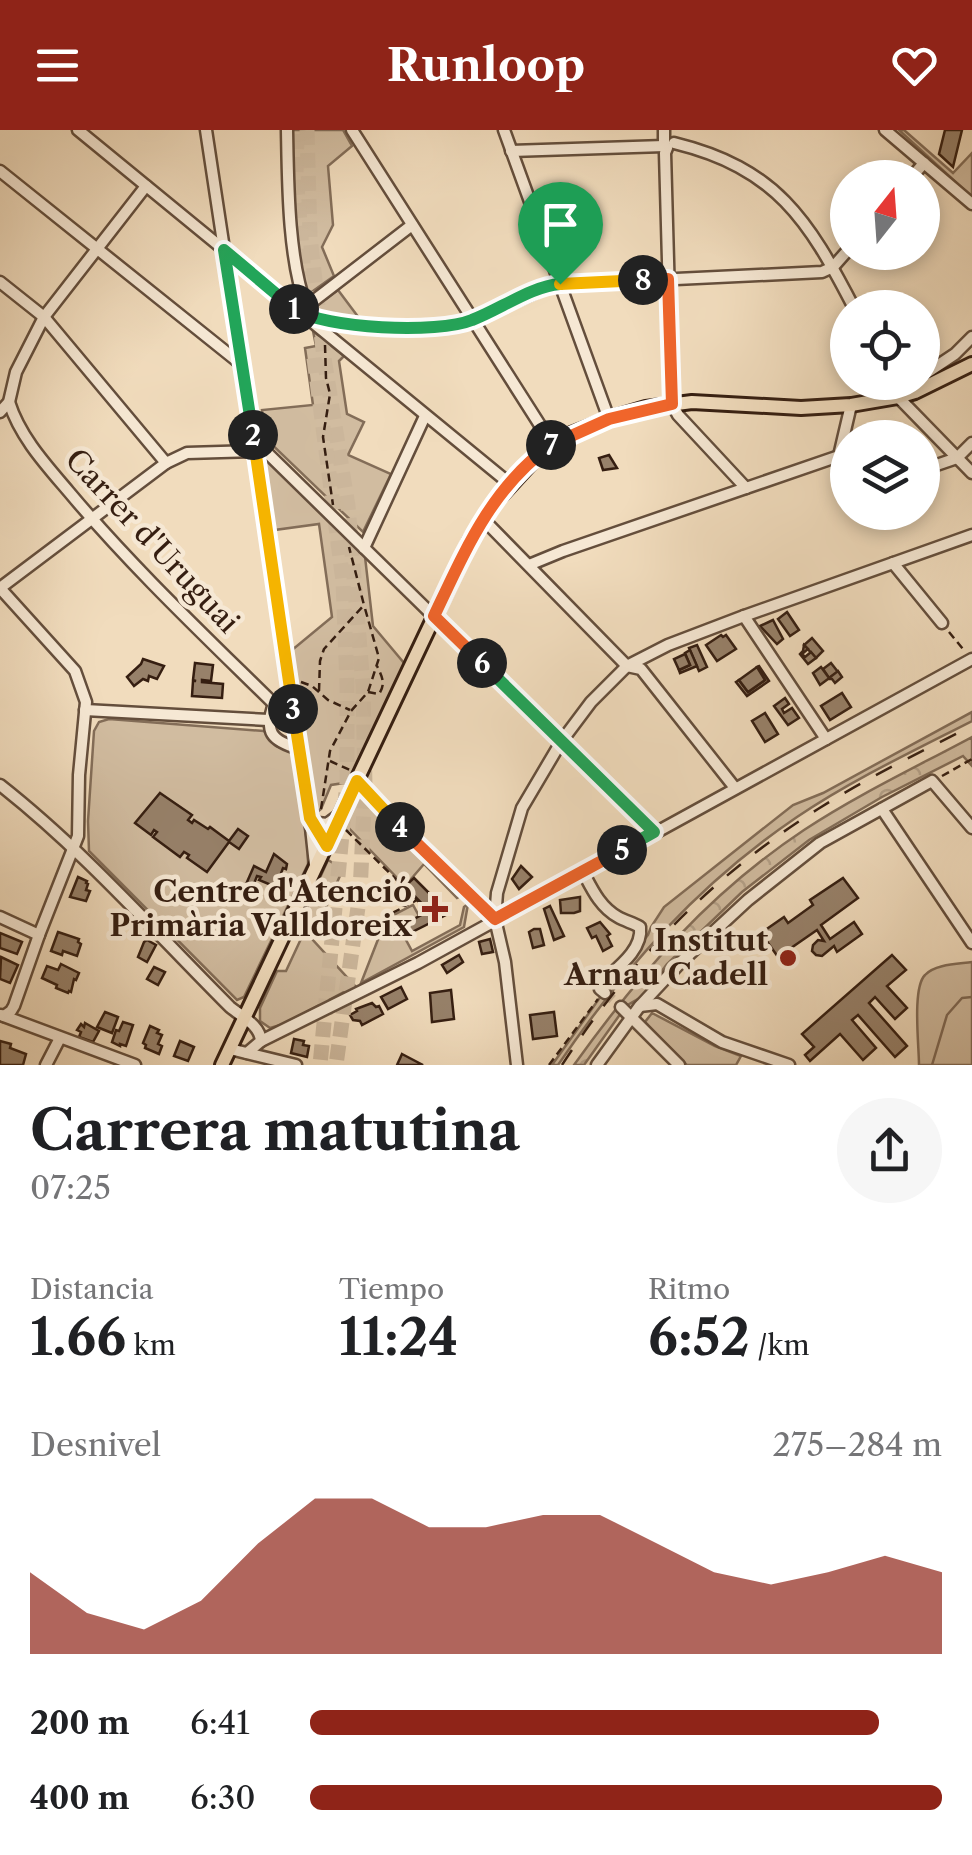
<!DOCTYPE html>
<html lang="es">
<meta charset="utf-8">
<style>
body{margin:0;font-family:"Libre Caslon Text",serif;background:#f6f6f6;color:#202124;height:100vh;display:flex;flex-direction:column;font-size:38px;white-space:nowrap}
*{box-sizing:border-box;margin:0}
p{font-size:32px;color:#757577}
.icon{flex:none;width:55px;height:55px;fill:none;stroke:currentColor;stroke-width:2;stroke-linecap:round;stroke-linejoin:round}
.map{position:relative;height:935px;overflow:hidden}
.side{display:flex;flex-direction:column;background:#fff;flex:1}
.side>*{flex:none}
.needle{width:65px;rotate:17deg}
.fabs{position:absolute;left:830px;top:30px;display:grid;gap:20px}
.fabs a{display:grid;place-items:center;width:110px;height:110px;border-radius:50%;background:#fff;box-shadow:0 5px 15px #0003;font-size:50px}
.pin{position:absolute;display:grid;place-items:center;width:85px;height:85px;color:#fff;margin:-102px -42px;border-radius:50% 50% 50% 0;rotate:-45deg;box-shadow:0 0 10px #0007}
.pin .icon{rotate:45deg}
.km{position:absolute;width:50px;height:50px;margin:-25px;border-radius:50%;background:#222;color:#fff;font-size:28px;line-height:50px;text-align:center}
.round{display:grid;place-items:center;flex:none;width:105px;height:105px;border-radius:52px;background:#f6f6f6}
.head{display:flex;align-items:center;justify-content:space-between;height:170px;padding:0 30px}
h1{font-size:55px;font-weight:800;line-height:75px}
.figures{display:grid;grid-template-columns:repeat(3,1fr);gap:15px;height:170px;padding:10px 30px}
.figures div{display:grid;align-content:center}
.figures b{font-size:50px;font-weight:800}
.figures small{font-size:28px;font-weight:400}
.figures p{font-size:28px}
.chart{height:280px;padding:20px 30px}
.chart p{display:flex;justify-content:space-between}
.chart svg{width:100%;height:180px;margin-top:10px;fill:#8f2418;opacity:.7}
ul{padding:0 30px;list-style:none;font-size:32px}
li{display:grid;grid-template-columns:160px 120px 1fr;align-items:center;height:75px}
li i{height:25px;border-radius:12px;background:#8f2418}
header{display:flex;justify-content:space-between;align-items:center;height:130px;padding:0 30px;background:#8f2418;color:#fff;font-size:45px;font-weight:800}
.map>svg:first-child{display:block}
.green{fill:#d1bca0;stroke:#836d58;stroke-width:2.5}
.forest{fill:url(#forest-crowns);stroke:#836d58;stroke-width:2.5}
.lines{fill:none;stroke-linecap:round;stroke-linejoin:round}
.stream{stroke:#7f6955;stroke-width:2.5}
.building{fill:#97816a;stroke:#351e11;stroke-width:2.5}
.minor-tunnel{stroke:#cbb69b;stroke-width:10;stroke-dasharray:10 5;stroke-linecap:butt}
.highway-tunnel{stroke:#cbb69b;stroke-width:15;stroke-dasharray:15 8;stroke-linecap:butt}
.minor-casing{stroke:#644e3c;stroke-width:15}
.major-casing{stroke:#351e11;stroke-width:18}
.path{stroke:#351e11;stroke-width:2.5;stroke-dasharray:8 5;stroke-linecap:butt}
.minor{stroke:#f6e8d4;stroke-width:10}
.major{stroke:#f1dcbd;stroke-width:12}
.rail{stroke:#351e11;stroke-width:2.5;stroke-dasharray:18 18;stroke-linecap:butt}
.split-1-casing{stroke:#fff;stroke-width:20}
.split-2-casing{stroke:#fff;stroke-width:20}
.split-3-casing{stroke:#fff;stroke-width:20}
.split-4-casing{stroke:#fff;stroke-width:20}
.split-5-casing{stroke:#fff;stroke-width:20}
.split-6-casing{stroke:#fff;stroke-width:20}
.split-7-casing{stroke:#fff;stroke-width:20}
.split-8-casing{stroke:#fff;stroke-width:20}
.split-9-casing{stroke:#fff;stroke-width:20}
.split-1{stroke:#22a559;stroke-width:12}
.split-2{stroke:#22a559;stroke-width:12}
.split-3{stroke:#f5b400;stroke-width:12}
.split-4{stroke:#f5b400;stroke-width:12}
.split-5{stroke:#f0652b;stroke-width:12}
.split-6{stroke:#22a559;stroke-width:12}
.split-7{stroke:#f0652b;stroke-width:12}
.split-8{stroke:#f0652b;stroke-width:12}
.split-9{stroke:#f5b400;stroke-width:12}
.poi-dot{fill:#8f2418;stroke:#f6e8d4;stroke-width:4}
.labels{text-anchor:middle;stroke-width:9;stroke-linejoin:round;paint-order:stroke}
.street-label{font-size:30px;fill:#351e11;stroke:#f6e8d4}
.poi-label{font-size:30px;font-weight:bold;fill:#351e11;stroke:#f6e8d4;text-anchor:end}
</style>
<header><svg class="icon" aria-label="menu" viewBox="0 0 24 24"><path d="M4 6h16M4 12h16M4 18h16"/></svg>Runloop<svg class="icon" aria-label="heart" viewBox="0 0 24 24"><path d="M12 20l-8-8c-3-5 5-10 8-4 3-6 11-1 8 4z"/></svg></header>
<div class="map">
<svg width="972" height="935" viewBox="0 0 972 935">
<defs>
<pattern id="forest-crowns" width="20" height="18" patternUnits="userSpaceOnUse" patternTransform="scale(2.5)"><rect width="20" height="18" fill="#d1bca0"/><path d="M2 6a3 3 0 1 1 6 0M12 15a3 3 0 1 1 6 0" fill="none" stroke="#b4a189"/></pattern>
</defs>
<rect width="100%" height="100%" fill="#f1dcbd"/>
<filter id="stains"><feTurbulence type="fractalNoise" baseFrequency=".002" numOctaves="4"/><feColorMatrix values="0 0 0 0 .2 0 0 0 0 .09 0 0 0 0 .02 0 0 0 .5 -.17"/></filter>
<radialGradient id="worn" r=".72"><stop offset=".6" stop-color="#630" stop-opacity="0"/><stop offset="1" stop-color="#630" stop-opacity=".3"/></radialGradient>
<!-- green -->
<g class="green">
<polygon points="290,0 343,0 352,16 328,36 333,95 322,117 334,146 306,166 294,88"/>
<polygon points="899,0 904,0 953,43 972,23 972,67"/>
<polygon points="338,160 359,188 319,181 315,177"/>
<polygon points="313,201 344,226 339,231 347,284 364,292 348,325 391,344 363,402 265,308 262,280 313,275 305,218 316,216"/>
<polygon points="255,316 364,418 373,496 409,539 357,651 331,655 321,679 310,688 286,525 332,487 319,394 267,401"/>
<path d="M 972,582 L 972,591 C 913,621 852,650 797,687 C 698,754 625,837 558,935 L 552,935 L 606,859 L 648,805 L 651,797 L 664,777 L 793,675 L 823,663 Z"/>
<polygon points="109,589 264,601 276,616 294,623 308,719 308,734 244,867 237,870 89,721 88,691 94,601 99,592"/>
<polygon points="357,664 361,664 461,766 457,768 424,734 405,756 343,692"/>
<polygon points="328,730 343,739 312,809 355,856 284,894 270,898 260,891 260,878 277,841 286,841 307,796 308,774"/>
<polygon points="468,774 464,797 361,853 386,789 413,775 419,786 399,797 412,821 460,795 464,777"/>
<path d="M 972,832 L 972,935 L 919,935 C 919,915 912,858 925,845 C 935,834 958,834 972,832 Z"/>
<polygon points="652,883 715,916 741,926 736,935 687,935 645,892"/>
</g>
<!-- forest -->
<path class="forest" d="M 972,607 L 972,636 L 963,626 L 882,667 L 809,710 L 742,762 L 667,834 L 643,866 L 626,876 L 584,935 L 574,935 C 640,843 709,763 804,700 C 857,665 916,637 972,607 Z"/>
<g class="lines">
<!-- stream -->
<polyline class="stream" points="932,935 947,885 962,868 972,867"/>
</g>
<!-- building -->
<g class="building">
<polygon points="945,0 962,0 953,37 939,24"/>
<polygon points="609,325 617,338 603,340 599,328"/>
<polygon points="787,482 799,500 790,506 778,489"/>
<polygon points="773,490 783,509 777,514 760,496"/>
<polygon points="721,505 723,507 726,505 736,519 717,531 706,515"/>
<polygon points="812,508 823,521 816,528 804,515"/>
<polygon points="697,515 707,537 699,541 689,518"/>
<polygon points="804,515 808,519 802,524 805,527 811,522 816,528 808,534 800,524 803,521"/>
<polygon points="690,520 697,536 680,543 679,540 690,535 685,523"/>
<polygon points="685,524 690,535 679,540 674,529"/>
<polygon points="143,529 164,536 157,549 149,546 148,551 143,549 134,556 127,547 141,534"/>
<polygon points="195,533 213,535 211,551 202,550 202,552 223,554 222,568 192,566 193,551 196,551 193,550"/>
<polygon points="831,533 838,542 829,548 823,539"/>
<polygon points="759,536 769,551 747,566 736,552 739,550 748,562 765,550 757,537"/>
<polygon points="757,537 765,550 748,562 739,550"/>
<polygon points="821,537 829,548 838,541 842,547 835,553 832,549 828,549 820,555 813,543"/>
<polygon points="842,563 851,577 830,590 821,576"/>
<polygon points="785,568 789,574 782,579 784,583 792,578 799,588 788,595 774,576"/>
<polygon points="765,583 778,604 765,612 752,591"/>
<polygon points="160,663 192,685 188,690 192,693 194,690 208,699 210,697 229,711 238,699 248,706 239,719 229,712 207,742 187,728 189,725 184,722 180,727 153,707 157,702 154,700 151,705 135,693"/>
<polygon points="274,724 287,734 286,739 283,738 276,757 259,750 261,747 257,746 247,771 240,768 254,736 266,742"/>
<polygon points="521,736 532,747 519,759 512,749"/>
<polygon points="78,747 87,751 86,753 88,754 86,760 90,761 86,771 70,767"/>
<polygon points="414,748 442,776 446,785 404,806 399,797 429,781 405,756"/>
<polygon points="843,748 858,768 821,795 830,809 854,792 862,804 837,822 834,816 822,826 816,825 812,821 813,815 818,810 824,811 817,800 778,827 761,803 784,787 788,793 813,775 810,770"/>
<polygon points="580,767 580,781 574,783 561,783 560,770"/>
<polygon points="550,776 564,806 554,810 544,779"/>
<polygon points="600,792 610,804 607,806 612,816 603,821 596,806 592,808 587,798"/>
<polygon points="534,799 540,799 544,815 533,818 529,802"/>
<polygon points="58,802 79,809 78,812 81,814 77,826 63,821 62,825 51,821"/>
<polygon points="0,803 22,812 17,824 0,818"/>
<polygon points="490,809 493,822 482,824 479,812"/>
<polygon points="147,810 156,815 147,832 138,827 144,812"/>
<polygon points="459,825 463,832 447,843 442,835"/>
<polygon points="892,825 906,840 887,856 907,878 895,889 875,867 869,873 907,916 895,927 858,885 852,890 876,918 863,930 840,904 810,931 805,925 814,917 802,904"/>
<polygon points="1,827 18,835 10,853 0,849"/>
<polygon points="61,834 79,843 76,850 74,849 71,862 69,861 68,863 56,858 57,855 42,848 47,836 58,840"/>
<polygon points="154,837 165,842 158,855 147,849"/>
<polygon points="401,857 407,869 388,879 381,867"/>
<polygon points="451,860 454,889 432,892 430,863"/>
<polygon points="372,873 376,877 379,876 383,884 362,895 360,891 353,890 350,885 357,881 356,879"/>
<polygon points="105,882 118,887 112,903 97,897"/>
<polygon points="554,882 557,906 533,909 530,885"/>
<polygon points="123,892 133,895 126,916 120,914 120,916 112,912 116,900 119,901"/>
<polygon points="85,893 99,901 93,912 79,907 81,902 77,900 81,894 84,897"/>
<polygon points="150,896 159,900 157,903 162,905 158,914 162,916 159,924 145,918 146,915 143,913"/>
<polygon points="294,909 304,911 303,915 309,916 307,927 291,923"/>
<polygon points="0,911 11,914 10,918 26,924 23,935 0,935"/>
<polygon points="180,911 194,917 188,931 174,926"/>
<polygon points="402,924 423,935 397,935"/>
</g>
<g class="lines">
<!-- minor-tunnel -->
<polyline class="minor-tunnel" points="605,863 621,877"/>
<!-- highway-tunnel -->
<g class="highway-tunnel">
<polyline points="307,0 310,107 324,228 348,376 363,555 365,657 360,763 336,935"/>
<polyline points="297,4 296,44 304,146"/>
<polyline points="314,228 343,451 347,554 347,652 320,935"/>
</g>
<defs>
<g id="minor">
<polyline points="78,0 510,354"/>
<polyline points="206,0 310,688 315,735"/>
<path d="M 287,0 C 288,52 288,128 306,176"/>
<polyline points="352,0 552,314"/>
<polyline points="504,0 609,289"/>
<polyline points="885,0 972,74"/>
<path d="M 674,13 C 776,38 808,89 854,178"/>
<polyline points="664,16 664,0"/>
<polyline points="667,18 665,23 672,274 678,285 746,358"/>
<polyline points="511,21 664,16"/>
<polyline points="0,41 241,234"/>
<polyline points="911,48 924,33"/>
<polyline points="0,152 44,187 166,333 187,323 255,321"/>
<polyline points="303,179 412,95"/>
<polyline points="298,182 318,188 371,196 425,197 466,193 552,155 822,142 833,137 848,120"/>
<polyline points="922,246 955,224 972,207"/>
<polyline points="892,252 898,267 972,343"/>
<polyline points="894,255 911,252"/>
<path d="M 9,272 C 20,307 46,335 69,362 C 132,437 204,505 274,574"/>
<polyline points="0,282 9,272 16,242 44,187 146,56"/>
<polyline points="255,311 654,702"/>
<polyline points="922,340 957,328 972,313"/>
<polyline points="848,344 839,326 851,275"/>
<polyline points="482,388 627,536 641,539 735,658"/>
<polyline points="364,418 425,286"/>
<polyline points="893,433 942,493"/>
<polyline points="529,435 563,421 839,326"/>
<polyline points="744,486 826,609"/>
<path d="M 291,566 L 274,574 C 264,602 271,611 300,619"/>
<polyline points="85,580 268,590"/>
<polyline points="357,651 404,701 495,789"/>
<path d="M 0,655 C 84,721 155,802 230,877 C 242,887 260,895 261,911 L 247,923"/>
<polyline points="882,679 972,813"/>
<polyline points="310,688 318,693 327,694 339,685"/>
<path d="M 583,742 C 592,759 600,777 618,787 C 625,791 633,793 640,797 C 643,820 617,838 601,853 L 600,859 L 605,863"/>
<polyline points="0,787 39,805"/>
<polyline points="640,876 657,874 722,912 789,935"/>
<polyline points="621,877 679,935"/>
<polyline points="1,885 135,935"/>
<polyline points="4,886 11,881 14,876 39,805 78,706 79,645 86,572 75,541 0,458 166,333"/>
<polyline points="261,911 418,833 972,529"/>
<polyline points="230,919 296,935"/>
<polyline points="46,935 60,908"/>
<polyline points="517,935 505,832 495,789 497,763 522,678 561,612 591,572 627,536 668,515 744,486 972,405"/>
<polyline points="597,935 639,877 681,832 748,770 820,713 932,651 972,698"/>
</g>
<polyline id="major" points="222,935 470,411 495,372 540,323 566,306 609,289 646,278 692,272 801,278 851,275 898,267 915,262 972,234"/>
</defs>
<!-- minor casing -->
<use href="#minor" class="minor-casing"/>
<!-- major casing -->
<use href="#major" class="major-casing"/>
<!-- path -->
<g class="path">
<polyline points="325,215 326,248 330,264 323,307 333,375"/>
<polyline points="949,502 963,519"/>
<polyline points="301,552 312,556 328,570 350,580"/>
<polyline points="319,561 320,531 324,519 364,475 349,417"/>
<path d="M 368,562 L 379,564 C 386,554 382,546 377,536"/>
<polyline points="330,631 350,640"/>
<polyline points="942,646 972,629"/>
<polyline points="321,679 330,621 351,581 368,562 379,528 364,475"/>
<polyline points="346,700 417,770"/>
<polyline points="389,770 405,776 417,770 424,777"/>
<polyline points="381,789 402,778"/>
<polyline points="549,935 598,869"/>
</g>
<!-- minor -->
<use href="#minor" class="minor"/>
<!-- major -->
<use href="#major" class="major"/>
<!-- rail -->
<path class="rail" d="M 562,935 C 628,833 714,744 818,679 C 867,648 920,622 972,596"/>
</g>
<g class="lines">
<defs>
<path id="split-1" d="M 294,179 C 325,199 438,204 472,190 C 499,180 532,156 560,154"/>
<polyline id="split-2" points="253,305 224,120 294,179"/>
<polyline id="split-3" points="253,305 293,579"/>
<polyline id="split-4" points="293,579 310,688 327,716 357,651 400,697"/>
<polyline id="split-5" points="400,697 495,789 622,720"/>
<polyline id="split-6" points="482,533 654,702 622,720"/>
<path id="split-7" d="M 482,533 L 434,486 C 465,421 491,358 551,315"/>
<polyline id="split-8" points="551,315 609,289 672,274 668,149 643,150"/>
<polyline id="split-9" points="560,154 643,150"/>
</defs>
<!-- split-1 casing -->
<use href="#split-1" class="split-1-casing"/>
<!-- split-2 casing -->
<use href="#split-2" class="split-2-casing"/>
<!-- split-3 casing -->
<use href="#split-3" class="split-3-casing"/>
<!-- split-4 casing -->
<use href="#split-4" class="split-4-casing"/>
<!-- split-5 casing -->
<use href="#split-5" class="split-5-casing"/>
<!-- split-6 casing -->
<use href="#split-6" class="split-6-casing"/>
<!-- split-7 casing -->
<use href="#split-7" class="split-7-casing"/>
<!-- split-8 casing -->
<use href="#split-8" class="split-8-casing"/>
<!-- split-9 casing -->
<use href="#split-9" class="split-9-casing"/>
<!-- split-1 -->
<use href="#split-1" class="split-1"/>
<!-- split-2 -->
<use href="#split-2" class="split-2"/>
<!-- split-3 -->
<use href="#split-3" class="split-3"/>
<!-- split-4 -->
<use href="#split-4" class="split-4"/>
<!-- split-5 -->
<use href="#split-5" class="split-5"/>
<!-- split-6 -->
<use href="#split-6" class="split-6"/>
<!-- split-7 -->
<use href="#split-7" class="split-7"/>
<!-- split-8 -->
<use href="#split-8" class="split-8"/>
<!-- split-9 -->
<use href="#split-9" class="split-9"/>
</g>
<!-- markers -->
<g class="poi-dot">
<path d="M430 764h10v10h10v10h-10v10h-10v-10h-10v-10h10z"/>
<circle cx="788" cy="828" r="10"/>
</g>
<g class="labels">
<!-- street labels -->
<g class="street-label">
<text transform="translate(152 411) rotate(47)" y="10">Carrer d'Uruguai</text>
</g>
<!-- poi labels -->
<g class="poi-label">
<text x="412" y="772">Centre d'Atenció<tspan x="412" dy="34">Primària Valldoreix</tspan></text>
<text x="768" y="821">Institut<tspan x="768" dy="34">Arnau Cadell</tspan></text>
</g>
</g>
<rect width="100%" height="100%" filter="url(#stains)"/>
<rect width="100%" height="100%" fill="url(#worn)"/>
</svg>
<div class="fabs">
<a><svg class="needle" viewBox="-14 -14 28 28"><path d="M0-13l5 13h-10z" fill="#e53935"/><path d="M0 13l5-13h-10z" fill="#757577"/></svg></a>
<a><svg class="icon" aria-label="locate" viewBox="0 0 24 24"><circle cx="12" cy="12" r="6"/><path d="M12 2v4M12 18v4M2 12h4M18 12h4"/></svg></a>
<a><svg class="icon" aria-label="layers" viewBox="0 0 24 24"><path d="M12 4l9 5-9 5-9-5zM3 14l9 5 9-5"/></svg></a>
</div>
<div class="pin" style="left:560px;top:154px;background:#1e9e55"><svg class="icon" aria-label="arrive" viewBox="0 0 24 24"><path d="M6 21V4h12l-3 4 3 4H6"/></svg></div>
<b class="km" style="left:294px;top:179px">1</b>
<b class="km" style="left:253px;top:305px">2</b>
<b class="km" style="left:293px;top:579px">3</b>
<b class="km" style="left:400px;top:697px">4</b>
<b class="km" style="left:622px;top:720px">5</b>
<b class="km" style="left:482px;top:533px">6</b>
<b class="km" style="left:551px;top:315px">7</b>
<b class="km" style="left:643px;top:150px">8</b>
</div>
<section class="side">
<div class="head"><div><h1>Carrera matutina</h1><p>07:25</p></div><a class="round"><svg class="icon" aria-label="share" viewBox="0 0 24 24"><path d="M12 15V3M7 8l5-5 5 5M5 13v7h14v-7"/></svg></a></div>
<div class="figures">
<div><p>Distancia</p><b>1.66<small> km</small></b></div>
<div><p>Tiempo</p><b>11:24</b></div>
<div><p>Ritmo</p><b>6:52<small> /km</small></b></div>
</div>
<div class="chart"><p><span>Desnivel</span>275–284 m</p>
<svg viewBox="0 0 160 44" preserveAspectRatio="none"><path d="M0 44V24L10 34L20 38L30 31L40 17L50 6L60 6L70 13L80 13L90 10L100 10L110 17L120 24L130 27L140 24L150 20L160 24V44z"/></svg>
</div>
<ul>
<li><b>200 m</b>6:41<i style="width:90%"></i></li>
<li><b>400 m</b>6:30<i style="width:100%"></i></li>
</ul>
</section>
